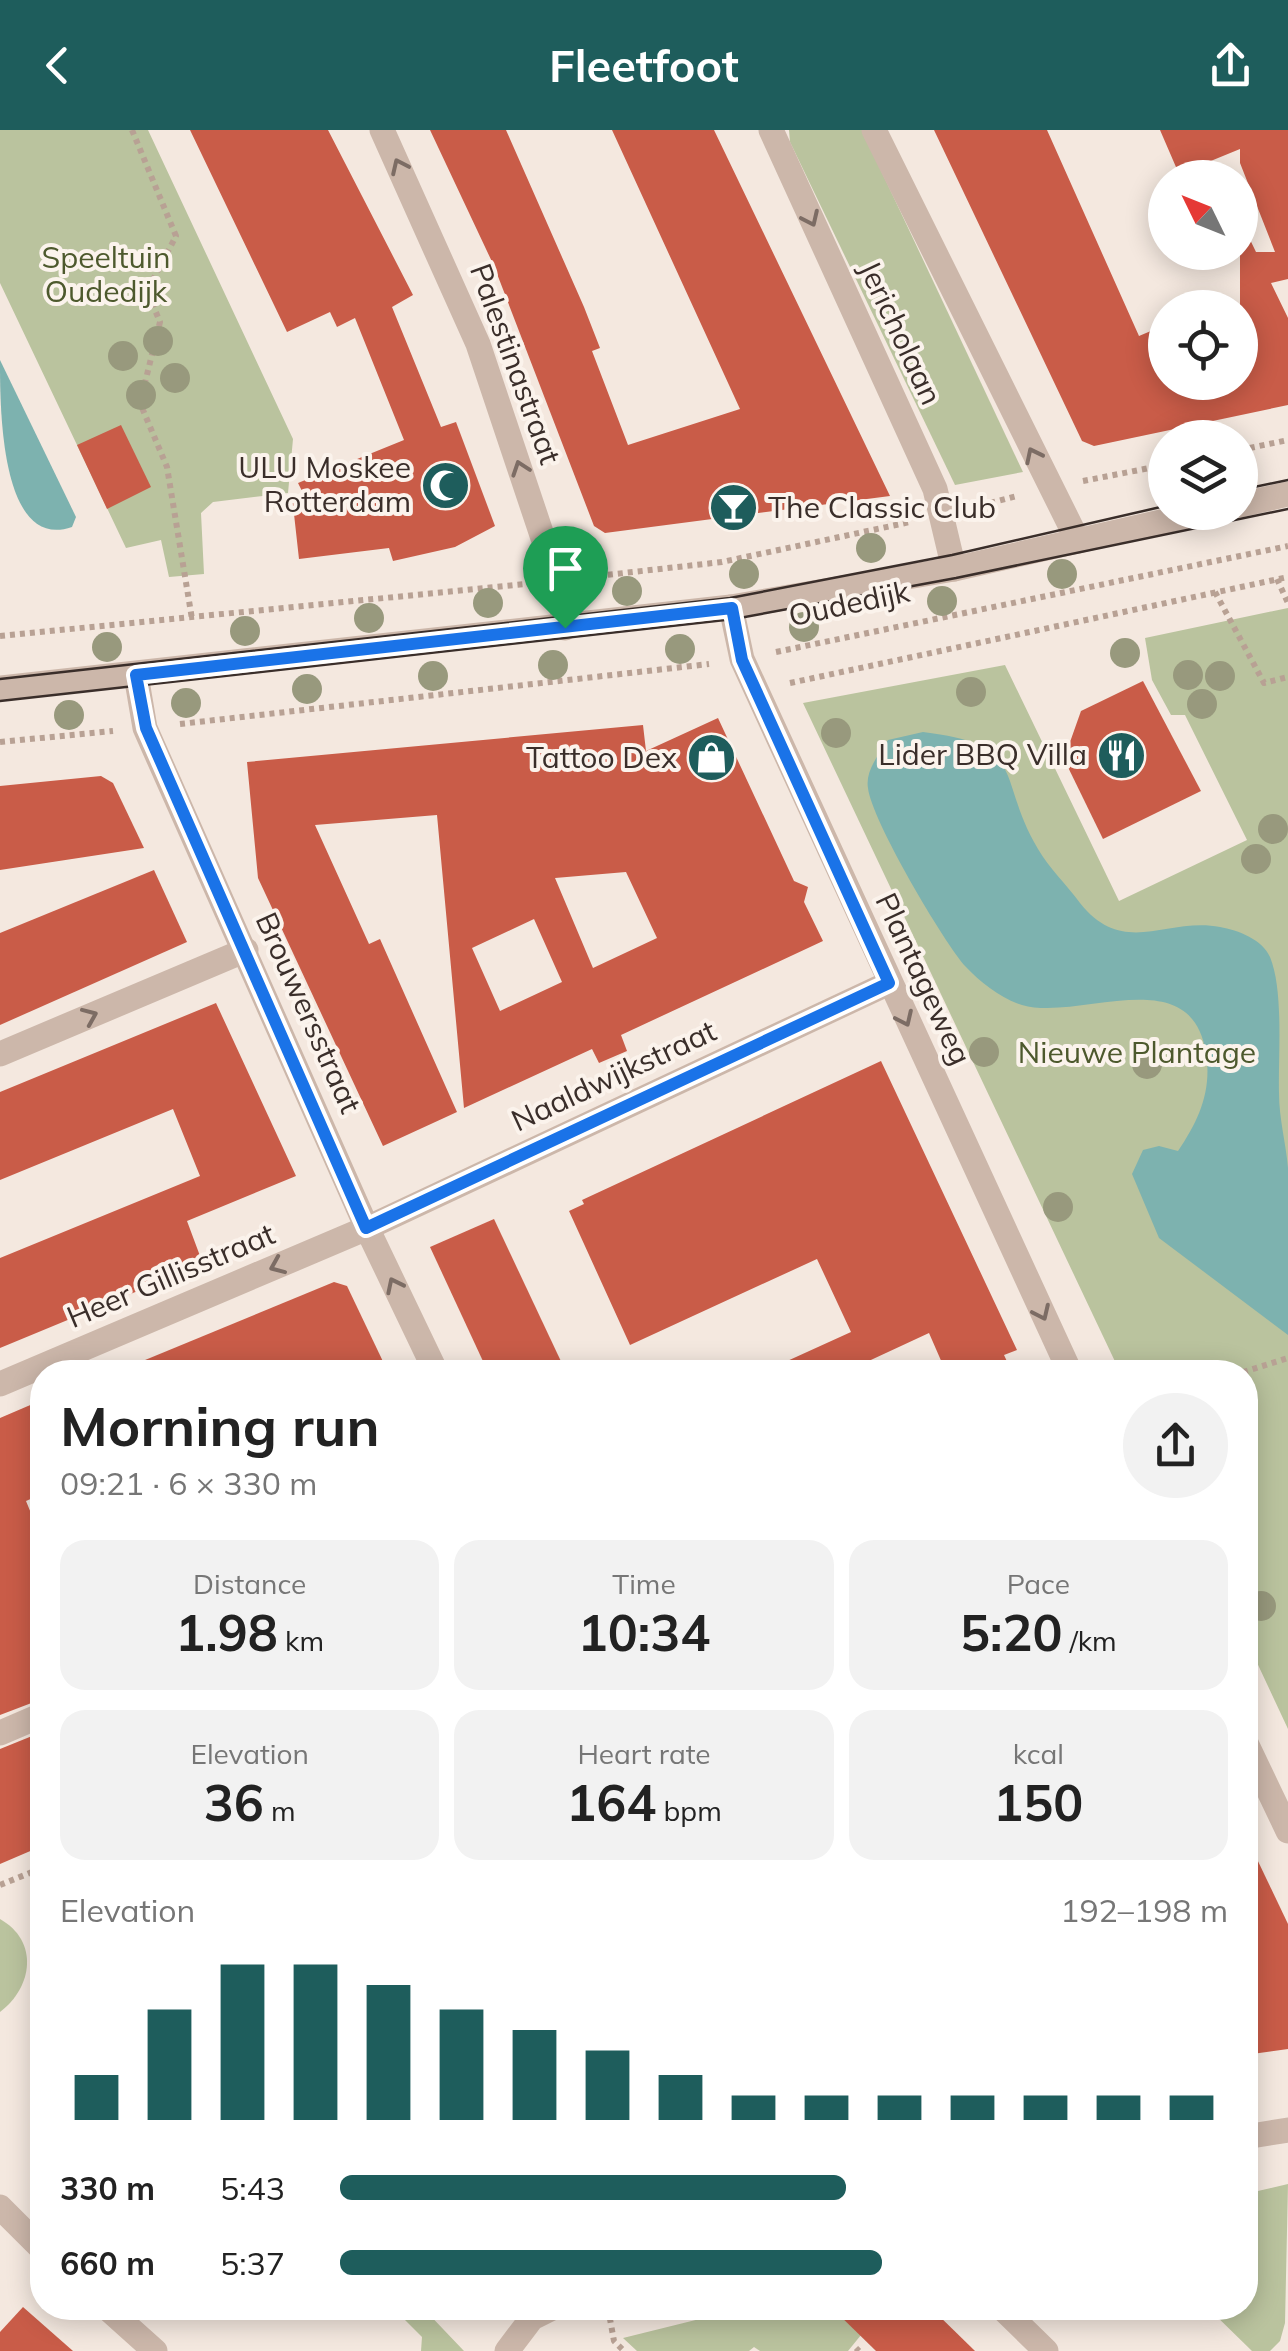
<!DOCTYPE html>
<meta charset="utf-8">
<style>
body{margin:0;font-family:Mulish,sans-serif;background:#f2f2f2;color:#222;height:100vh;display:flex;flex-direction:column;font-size:38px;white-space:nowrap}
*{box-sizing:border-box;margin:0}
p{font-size:32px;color:#767676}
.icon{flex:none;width:55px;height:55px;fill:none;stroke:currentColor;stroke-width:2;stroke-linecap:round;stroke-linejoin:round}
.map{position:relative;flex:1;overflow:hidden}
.drawer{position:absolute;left:30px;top:1230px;width:1228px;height:960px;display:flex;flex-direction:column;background:#fff;border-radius:40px;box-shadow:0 5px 25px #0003}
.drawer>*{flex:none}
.needle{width:65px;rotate:313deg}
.buttons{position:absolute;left:1148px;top:30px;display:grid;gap:20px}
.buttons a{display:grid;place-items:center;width:110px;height:110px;border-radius:50%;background:#fff;box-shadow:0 5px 25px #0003;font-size:50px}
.pin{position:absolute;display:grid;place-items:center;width:85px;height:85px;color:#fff;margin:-102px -42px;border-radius:50% 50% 50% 0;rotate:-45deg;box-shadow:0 0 10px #0007}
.pin .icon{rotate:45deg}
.round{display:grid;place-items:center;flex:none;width:105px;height:105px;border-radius:52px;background:#f2f2f2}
.headline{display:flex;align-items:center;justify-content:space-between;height:170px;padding:0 30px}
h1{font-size:55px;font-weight:700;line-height:75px}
.figures{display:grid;grid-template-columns:repeat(3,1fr);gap:15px;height:170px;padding:10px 30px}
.figures div{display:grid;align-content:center;border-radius:25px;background:#f2f2f2;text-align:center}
.figures b{font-size:50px;font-weight:700}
.figures small{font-size:28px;font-weight:400}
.figures p{font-size:28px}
.chart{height:280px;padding:20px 30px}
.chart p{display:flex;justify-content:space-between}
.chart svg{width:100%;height:180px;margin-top:10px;stroke:#1e5d5c;stroke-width:6}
ul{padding:0 30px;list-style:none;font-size:32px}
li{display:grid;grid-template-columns:160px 120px 1fr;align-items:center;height:75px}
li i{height:25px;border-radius:12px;background:#1e5d5c}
header{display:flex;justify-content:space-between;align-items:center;height:130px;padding:0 30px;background:#1e5d5c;color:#fff;font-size:45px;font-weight:700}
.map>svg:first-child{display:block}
.green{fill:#bac39e}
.water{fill:#7db2af}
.building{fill:#c95c48;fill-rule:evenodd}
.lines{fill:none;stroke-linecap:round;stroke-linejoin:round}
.path{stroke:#b8a194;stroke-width:6;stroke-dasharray:5 5;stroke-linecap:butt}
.minor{stroke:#ccb7aa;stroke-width:25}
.tertiary{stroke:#ccb7aa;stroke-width:25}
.tram{stroke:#3a2e2a;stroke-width:2.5}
.tree{fill:#98997d}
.oneway{stroke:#7c6c64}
.route-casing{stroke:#fff;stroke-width:20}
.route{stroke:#1a73e8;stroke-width:12}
.labels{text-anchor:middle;stroke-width:8;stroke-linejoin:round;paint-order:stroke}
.park-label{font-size:30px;fill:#4d592d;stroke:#fbf3ec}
.street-label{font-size:30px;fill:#3a2e2a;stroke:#fbf3ec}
.poi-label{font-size:30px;fill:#3a2e2a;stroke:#fbf3ec;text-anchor:end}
</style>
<header><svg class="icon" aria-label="back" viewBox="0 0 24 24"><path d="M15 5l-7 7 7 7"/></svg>Fleetfoot<svg class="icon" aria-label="share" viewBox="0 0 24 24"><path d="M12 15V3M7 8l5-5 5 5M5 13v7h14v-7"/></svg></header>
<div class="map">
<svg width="1288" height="2221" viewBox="0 0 1288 2221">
<rect width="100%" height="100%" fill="#f4e8df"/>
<!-- green -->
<g class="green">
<polygon points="0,0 148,0 293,309 288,363 213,372 201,383 204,444 169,447 161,410 126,418 0,153"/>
<polygon points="789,0 862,0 1023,342 955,355 790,12"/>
<polygon points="1288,478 1288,1599 1245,1507 1245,1242 1120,1242 803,573 1005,535 1119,771 1247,710 1185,585 1171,585 1152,550 1145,508"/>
<path d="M 0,1789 C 39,1811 33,1857 0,1882 Z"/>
<polygon points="1288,2054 1285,2193 1280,2211 1270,2221 1252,2221 1208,2178 1245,2178 1245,2064"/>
<polygon points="393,2178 423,2178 464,2221 421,2221 422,2207"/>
<polygon points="744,2178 832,2178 861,2205 848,2221 760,2221 754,2217 749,2221 637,2221 623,2208"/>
</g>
<!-- water -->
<g class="water">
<path d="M 0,230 L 76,387 L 72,397 C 0,422 0,277 0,230 Z"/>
<path d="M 923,602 C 1030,615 995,647 1038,719 C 1049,738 1067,755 1080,773 C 1124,828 1166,787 1220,797 C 1238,800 1263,810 1270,827 C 1284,861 1278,926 1279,963 C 1279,989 1286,1013 1288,1038 C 1288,1093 1288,1150 1288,1205 L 1159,1108 L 1132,1044 L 1143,1020 L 1159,1016 L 1178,1021 C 1199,990 1212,961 1206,923 C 1191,829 1080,892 1022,875 C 1002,869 980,852 966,837 C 944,813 871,689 868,658 C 865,641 879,624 888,610 Z"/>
</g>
<!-- building -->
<g class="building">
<polygon points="190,0 328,0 413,165 392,177 441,297 456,292 495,396 455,417 393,431 389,418 299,429 292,366 304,365 298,353 404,310 355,188 337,197 330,182 287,202"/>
<polygon points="430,0 506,0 584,177 600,218 592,221 628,315 740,279 612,0 714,0 890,366 605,403 594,396 494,136"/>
<polygon points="934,0 1047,0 1139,206 1165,195 1165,252 1240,252 1240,89 1256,122 1275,122 1240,33 1240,19 1179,44 1160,0 1288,0 1288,149 1271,153 1288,188 1288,275 1094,316 1082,311"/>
<polygon points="121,295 151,357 107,379 77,315"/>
<polygon points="1143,551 1201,661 1103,709 1064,629 1081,581"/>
<path d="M 718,588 L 794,751 L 808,757 L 804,772 L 823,811 L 621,905 L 627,921 L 599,933 L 592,919 L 464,978 L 437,685 L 315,695 L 369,814 L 380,809 L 457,982 L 383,1016 L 258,748 L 247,632 L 643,595 L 646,621 ZM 626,742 L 657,808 L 593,838 L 555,748 ZM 534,789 L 562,852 L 500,881 L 472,818 Z"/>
<polygon points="101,646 113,653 144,718 0,740 0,656"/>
<polygon points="154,740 187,812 0,895 0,803"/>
<polygon points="216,873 296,1046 187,1091 203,1134 0,1218 0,1128 200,1046 173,979 0,1050 0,962"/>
<polygon points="881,931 1017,1220 1004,1225 1012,1242 946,1242 929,1203 845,1242 763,1242 851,1202 817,1129 630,1215 569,1081 584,1074 582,1070"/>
<polygon points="494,1089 566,1242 488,1242 430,1117"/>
<polygon points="334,1152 347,1156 388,1242 116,1242"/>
<polygon points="42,1270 42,1364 26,1371 42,1410 42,1569 0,1585 0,1288"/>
<polygon points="42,1602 42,1716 0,1734 0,1619"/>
<polygon points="1245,1704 1288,1794 1288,1919 1245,1925"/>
<polygon points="23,2177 73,2221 0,2221 0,2202"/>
<polygon points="832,2178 931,2178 975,2221 876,2221"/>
</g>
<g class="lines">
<!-- path -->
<g class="path">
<polyline points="132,0 176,106 147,161 160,192 140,273 167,337 192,489"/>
<polyline points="1240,320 1288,310"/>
<polyline points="1083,351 1165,335"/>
<polyline points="971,378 1017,366"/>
<polyline points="588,447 722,432 910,392"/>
<polyline points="1277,449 1288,473"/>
<polyline points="1215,462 1264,553 1288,547"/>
<polyline points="0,506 526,454"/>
<polyline points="776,522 1288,416"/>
<polyline points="790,553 1288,447"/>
<polyline points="180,594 709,534"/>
<polyline points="0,612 113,601"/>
<polyline points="1243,1242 1288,1228"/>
<polyline points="0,1755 42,1738"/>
<polyline points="608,2178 614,2211 624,2221"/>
<polyline points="856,2218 859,2221"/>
</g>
<!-- minor -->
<g class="minor">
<polyline points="382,0 478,214 557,450 565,498"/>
<polyline points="771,0 935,359 954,439"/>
<polyline points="874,0 1078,411"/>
<polyline points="731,477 742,529 1070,1242"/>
<polyline points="136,545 145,598 367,1098 436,1242"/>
<polyline points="0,924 246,820"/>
<polyline points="0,1254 367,1098 889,853"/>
<polyline points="0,1603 42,1585"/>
<polyline points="1245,1611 1288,1701"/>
<polyline points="1245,2007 1288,2000"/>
<polyline points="0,2077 42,2119"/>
<polyline points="107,2178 155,2221"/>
<polyline points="1002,2178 1046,2221"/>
<polyline points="507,2221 532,2188 552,2178"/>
</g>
<!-- tertiary -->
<g class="tertiary">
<polyline points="1240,375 1288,364"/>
<polyline points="0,558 731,477 954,439 1205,382"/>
</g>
<!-- tram -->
<g class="tram">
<polyline points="1240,360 1288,350"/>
<polyline points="0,549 730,468 952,425 1165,376"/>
<polyline points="0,571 734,489 956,448 1288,379"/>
</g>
</g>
<!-- trees -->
<g class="tree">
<circle cx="158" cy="211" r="15"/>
<circle cx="123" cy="226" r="15"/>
<circle cx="175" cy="248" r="15"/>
<circle cx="141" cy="265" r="15"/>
<circle cx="871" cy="418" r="15"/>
<circle cx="744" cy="444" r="15"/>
<circle cx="1062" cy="444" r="15"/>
<circle cx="627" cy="461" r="15"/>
<circle cx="942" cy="471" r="15"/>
<circle cx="488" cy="473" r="15"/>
<circle cx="369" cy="488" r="15"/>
<circle cx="804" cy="497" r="15"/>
<circle cx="245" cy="501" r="15"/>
<circle cx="107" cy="517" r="15"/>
<circle cx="680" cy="519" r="15"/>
<circle cx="1125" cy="523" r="15"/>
<circle cx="553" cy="535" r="15"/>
<circle cx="1188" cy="545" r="15"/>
<circle cx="433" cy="546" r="15"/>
<circle cx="1220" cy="546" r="15"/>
<circle cx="307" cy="559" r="15"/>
<circle cx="971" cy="562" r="15"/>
<circle cx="186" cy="573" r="15"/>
<circle cx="1202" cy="574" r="15"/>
<circle cx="69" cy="585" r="15"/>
<circle cx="836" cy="603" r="15"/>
<circle cx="1273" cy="699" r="15"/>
<circle cx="1256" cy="729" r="15"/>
<circle cx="984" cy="922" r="15"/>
<circle cx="1147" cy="934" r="15"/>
<circle cx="1058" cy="1077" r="15"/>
<circle cx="1261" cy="1476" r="15"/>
</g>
<!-- one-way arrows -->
<defs><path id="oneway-chevron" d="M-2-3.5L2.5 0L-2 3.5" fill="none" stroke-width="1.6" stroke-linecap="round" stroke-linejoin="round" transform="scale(2.5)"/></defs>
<g class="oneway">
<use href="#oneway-chevron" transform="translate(399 36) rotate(-115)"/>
<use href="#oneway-chevron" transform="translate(811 89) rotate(65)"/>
<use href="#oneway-chevron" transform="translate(1033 325) rotate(-116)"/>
<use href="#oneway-chevron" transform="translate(520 338) rotate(-109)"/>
<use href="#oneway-chevron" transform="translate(90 886) rotate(-23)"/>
<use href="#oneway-chevron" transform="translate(905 889) rotate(65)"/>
<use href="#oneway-chevron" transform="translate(277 1136) rotate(157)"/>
<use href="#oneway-chevron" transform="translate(394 1155) rotate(-116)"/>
<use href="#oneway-chevron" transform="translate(1042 1183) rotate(65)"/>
</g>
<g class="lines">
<defs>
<polygon id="route" points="732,478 742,530 889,853 366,1098 146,598 136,545"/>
</defs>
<!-- route casing -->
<use href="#route" class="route-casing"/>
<!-- route -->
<use href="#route" class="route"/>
</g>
<!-- icons -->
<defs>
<symbol id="mosque-disc" viewBox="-11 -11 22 22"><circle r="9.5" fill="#1e5d5c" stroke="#fbf3ec"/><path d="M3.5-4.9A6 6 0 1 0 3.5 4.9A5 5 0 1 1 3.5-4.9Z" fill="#fff"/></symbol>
<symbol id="bar-disc" viewBox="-11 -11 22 22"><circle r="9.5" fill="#1e5d5c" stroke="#fbf3ec"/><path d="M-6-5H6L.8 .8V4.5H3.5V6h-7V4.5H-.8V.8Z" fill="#fff"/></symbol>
<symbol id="restaurant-disc" viewBox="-11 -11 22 22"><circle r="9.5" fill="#1e5d5c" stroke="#fbf3ec"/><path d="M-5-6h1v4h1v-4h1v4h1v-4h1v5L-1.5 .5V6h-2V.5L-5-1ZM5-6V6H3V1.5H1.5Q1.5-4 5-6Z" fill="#fff"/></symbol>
<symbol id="shop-disc" viewBox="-11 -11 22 22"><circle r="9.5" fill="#1e5d5c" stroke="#fbf3ec"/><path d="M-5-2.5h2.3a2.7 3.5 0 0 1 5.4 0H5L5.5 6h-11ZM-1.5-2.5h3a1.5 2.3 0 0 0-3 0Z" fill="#fff"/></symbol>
</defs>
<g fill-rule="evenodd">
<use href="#mosque-disc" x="418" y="328" width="55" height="55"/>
<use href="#bar-disc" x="706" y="350" width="55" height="55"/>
<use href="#restaurant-disc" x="1094" y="598" width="55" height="55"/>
<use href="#shop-disc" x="684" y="600" width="55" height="55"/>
</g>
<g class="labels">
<!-- park labels -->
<g class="park-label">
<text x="106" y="138">Speeltuin<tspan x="106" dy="34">Oudedijk</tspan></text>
<text x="1137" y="933">Nieuwe Plantage</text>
</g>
<!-- street labels -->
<g class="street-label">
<text transform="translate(900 203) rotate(65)" y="10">Jericholaan</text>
<text transform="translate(515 234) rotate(70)" y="10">Palestinastraat</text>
<text transform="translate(849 474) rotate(-12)" y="10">Oudedijk</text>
<text transform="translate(923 849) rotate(65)" y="10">Plantageweg</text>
<text transform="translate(308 883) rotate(66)" y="10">Brouwersstraat</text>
<text transform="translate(614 946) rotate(-25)" y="10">Naaldwijkstraat</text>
<text transform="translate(171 1146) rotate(-23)" y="10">Heer Gillisstraat</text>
</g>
<!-- poi labels -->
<g class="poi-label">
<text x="411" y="348">ULU Moskee<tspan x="411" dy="34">Rotterdam</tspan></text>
<text x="768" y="388" text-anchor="start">The Classic Club</text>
<text x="1087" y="635">Lider BBQ Villa</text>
<text x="677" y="638">Tattoo Dex</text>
</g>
</g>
</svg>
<div class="buttons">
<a><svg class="needle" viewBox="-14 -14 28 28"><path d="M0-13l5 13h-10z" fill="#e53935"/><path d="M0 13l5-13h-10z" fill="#767676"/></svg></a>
<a><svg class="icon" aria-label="locate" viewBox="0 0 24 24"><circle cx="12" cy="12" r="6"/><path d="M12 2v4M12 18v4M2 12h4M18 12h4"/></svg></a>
<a><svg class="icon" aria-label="layers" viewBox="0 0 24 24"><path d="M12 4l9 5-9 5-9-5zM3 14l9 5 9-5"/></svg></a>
</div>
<div class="pin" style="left:565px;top:498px;background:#1e9e55"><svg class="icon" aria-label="arrive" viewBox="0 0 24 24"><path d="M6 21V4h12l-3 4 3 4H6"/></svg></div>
<section class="drawer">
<div class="headline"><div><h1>Morning run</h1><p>09:21 · 6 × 330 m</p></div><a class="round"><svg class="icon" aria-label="share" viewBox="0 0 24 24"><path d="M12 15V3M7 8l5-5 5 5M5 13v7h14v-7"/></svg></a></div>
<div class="figures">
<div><p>Distance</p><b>1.98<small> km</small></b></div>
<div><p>Time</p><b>10:34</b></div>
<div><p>Pace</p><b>5:20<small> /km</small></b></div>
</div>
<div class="figures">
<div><p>Elevation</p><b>36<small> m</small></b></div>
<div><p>Heart rate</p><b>164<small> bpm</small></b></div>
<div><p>kcal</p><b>150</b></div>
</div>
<div class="chart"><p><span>Elevation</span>192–198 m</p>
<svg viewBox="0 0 160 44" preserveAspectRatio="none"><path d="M5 44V33M15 44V17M25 44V6M35 44V6M45 44V11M55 44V17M65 44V22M75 44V27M85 44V33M95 44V38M105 44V38M115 44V38M125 44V38M135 44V38M145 44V38M155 44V38"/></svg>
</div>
<ul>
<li><b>330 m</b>5:43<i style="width:57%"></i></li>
<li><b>660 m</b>5:37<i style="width:61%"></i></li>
</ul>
</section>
</div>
